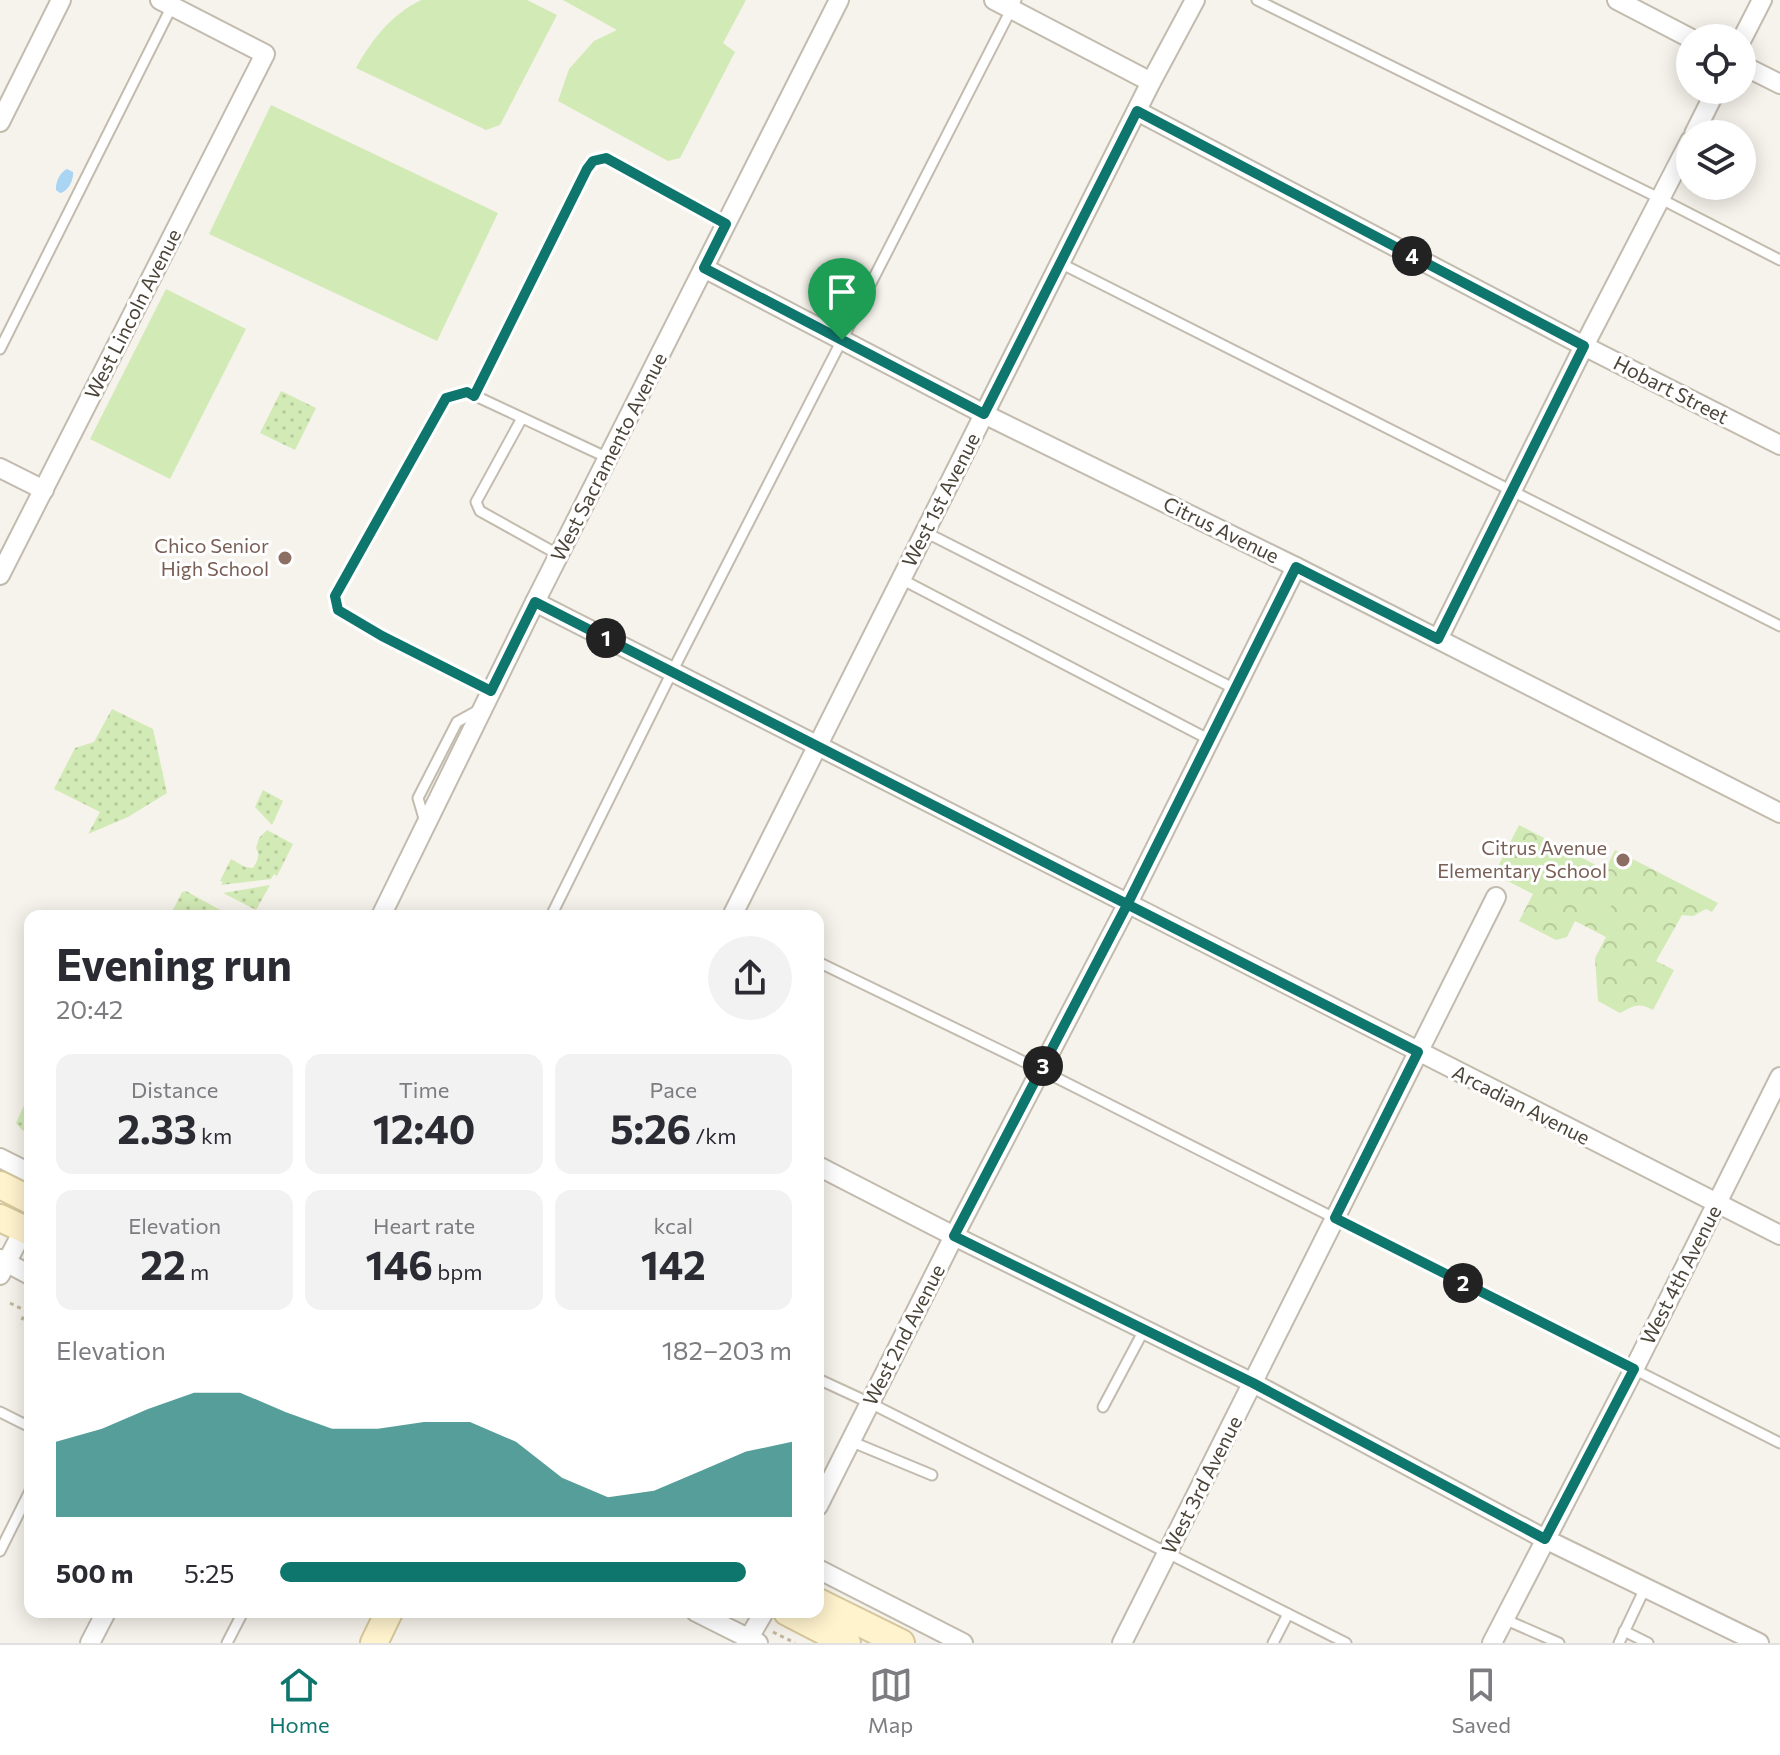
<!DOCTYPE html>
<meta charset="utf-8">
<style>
body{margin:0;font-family:Commissioner,sans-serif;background:#f2f2f3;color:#2b2b33;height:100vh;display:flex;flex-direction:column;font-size:30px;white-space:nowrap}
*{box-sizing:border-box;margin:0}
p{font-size:26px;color:#7c7c81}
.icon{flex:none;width:44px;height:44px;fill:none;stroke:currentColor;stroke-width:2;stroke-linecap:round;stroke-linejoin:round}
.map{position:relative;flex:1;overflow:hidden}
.panel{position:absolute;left:24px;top:910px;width:800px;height:708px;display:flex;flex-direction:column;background:#fff;border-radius:16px;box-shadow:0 4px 20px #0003}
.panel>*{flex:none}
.buttons{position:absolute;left:1676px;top:24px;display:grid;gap:16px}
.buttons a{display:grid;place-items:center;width:80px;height:80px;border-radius:50%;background:#fff;box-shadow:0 4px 20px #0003;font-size:40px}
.pin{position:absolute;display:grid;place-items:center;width:68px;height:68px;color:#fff;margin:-82px -34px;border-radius:50% 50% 50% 0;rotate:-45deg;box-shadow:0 0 8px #0007}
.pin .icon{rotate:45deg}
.km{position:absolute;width:40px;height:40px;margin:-20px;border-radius:50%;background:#222;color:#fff;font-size:22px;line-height:40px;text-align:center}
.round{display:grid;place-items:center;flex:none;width:84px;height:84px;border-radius:42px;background:#f2f2f3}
.headline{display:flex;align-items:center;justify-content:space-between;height:136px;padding:0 32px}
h1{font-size:44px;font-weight:700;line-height:60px}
.stats{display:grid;grid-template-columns:repeat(3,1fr);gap:12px;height:136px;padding:8px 32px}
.stats div{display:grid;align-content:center;border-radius:16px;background:#f2f2f3;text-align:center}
.stats b{font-size:40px;font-weight:700}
.stats small{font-size:22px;font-weight:400}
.stats p{font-size:22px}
.chart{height:224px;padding:16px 32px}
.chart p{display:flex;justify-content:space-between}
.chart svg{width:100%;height:144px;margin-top:8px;fill:#0f766e;opacity:.7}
ul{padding:0 32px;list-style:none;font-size:26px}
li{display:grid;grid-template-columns:128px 96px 1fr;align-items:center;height:60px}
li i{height:20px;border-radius:10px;background:#0f766e}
.tab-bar{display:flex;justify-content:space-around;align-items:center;height:112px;border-top:2px solid #e1e1e2;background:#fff;font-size:22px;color:#7c7c81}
.tab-bar a{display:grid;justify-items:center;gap:4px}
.tab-bar .active{color:#0f766e}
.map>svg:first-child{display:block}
.grass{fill:url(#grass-dots)}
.park{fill:url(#park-crowns)}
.garden{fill:#d2eab5}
.water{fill:#a9d4f2}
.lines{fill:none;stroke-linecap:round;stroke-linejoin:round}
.lane-casing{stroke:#c2bbae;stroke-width:13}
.street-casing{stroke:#c2bbae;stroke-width:22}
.secondary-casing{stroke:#d6c79b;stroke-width:30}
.path{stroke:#c4b79f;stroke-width:3;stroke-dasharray:4 4;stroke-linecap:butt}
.lane{stroke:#fff;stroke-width:9}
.street{stroke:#fff;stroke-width:18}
.secondary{stroke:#fff3cd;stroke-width:26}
.route-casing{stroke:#fff;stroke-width:16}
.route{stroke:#0f766e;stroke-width:10}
.education-dot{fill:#8d6e63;stroke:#fff;stroke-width:3}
.labels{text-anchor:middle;stroke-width:6;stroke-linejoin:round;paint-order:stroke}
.street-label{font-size:20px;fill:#4b4439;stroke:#fff}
.education-label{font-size:20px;fill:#785e54;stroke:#fff;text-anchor:end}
</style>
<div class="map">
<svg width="1780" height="1643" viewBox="0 0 1780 1643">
<defs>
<pattern id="grass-dots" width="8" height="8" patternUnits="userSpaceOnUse" patternTransform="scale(2)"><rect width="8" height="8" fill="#d2eab5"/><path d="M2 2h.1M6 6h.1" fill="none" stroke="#b6ca9c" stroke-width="1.8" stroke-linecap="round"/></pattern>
<pattern id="park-crowns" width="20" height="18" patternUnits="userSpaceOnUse" patternTransform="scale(2)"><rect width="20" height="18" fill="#d2eab5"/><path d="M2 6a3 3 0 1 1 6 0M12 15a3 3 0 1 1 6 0" fill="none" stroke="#b6ca9c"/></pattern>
</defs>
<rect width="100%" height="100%" fill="#f6f3ec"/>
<!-- grass -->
<g class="grass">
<polygon points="281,391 316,408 295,450 260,433"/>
<polygon points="112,709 153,729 167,793 128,817 88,834 100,812 54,789 75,748 94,742"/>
<polygon points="263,790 283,801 272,825 255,807"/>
<path d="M 267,830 L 293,844 L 277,876 L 274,874 L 271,879 L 221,885 L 223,882 L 220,881 L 231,859 L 245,867 L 253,868 C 257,861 261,856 256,848 L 259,838 Z"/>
<polygon points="270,885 256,910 223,893"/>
<polygon points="186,891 231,916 170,916 182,892"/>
<polygon points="30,1092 30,1134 22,1130 16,1123"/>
</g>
<!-- park -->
<path class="park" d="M 1519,825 L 1605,870 L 1615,850 L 1718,903 L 1712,912 L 1706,909 L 1693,916 L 1682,915 L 1656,961 L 1674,970 L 1653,1010 C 1638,1002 1634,1006 1620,1013 L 1598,1001 L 1595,958 L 1606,937 L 1575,921 L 1567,937 L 1556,940 L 1519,921 L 1533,894 L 1494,874 Z"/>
<!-- garden -->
<g class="garden">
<path d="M 421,0 L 527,0 L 557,15 L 500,125 L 486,130 L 356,68 C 372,39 391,15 421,0 Z"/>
<polygon points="563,0 746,0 723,43 735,52 680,158 668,161 558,101 569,69 594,41 617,30"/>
<polygon points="271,105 498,213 437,341 209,234"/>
<polygon points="166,289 246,329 170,479 90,439"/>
<polygon points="1560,856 1576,865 1565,886 1549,877"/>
<polygon points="1600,898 1612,904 1601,925 1589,919"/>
</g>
<!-- water -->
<path class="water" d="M 67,169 L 73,172 C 74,179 68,192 60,193 L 56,190 C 55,183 60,172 67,169 Z"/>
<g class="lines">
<defs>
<g id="lane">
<polyline points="1257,0 1661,199 1780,260"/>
<polyline points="1060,263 1780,626"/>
<polyline points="0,349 172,6"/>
<polyline points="474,396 587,169 593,161 606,158 726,224"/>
<polyline points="522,418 476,502 480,511 559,555"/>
<polyline points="925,532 1235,689"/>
<polyline points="901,579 1210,740"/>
<polyline points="491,691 382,636 338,610 335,596 446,398 467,392 608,458"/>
<polyline points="425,822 418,798 457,722 477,711"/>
<polyline points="551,916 672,672 1016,0"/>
<polyline points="818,962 1041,1070 1780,1443"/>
<polyline points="818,1379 870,1403 1346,1643"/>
<polyline points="1103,1407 1144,1330"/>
<polyline points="0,1412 30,1427"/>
<polyline points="850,1441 932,1475"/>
<polyline points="0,1551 30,1491"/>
<polyline points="1504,1619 1559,1643"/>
<polyline points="1624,1631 1648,1643"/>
<polyline points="227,1643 243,1612"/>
<polyline points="1273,1643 1288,1614"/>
<polyline points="1619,1643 1645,1588"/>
</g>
<g id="street">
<polyline points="994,0 1151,82"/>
<polyline points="1617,0 1690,38"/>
<polyline points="1742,39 1762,0"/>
<polyline points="1742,65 1780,84"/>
<polyline points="1137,111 1584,346 1780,445"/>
<polyline points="0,122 61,0"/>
<polyline points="1694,134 1716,90"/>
<polyline points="704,268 984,414 1296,567 1780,813"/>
<polyline points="0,468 44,490"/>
<polyline points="0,575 265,54 160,0"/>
<polyline points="535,602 1780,1235"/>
<polyline points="1438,639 1584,346 1690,141"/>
<polyline points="381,916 535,602 839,0"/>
<polyline points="732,916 1151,82 1195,0"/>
<polyline points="0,1158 30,1173"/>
<polyline points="818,1166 954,1236 1253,1383 1545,1539 1759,1643"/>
<polyline points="0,1259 30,1275"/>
<polyline points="0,1275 24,1229"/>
<polyline points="818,1506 954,1236 1127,905 1296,567"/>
<polyline points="818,1569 963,1643"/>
<polyline points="696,1612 758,1643"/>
<polyline points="90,1643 106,1612"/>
<polyline points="746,1643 764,1612"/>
<polyline points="1122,1643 1496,897"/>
<polyline points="1492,1643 1634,1369 1780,1077"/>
</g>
<g id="secondary">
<polyline points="0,1185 30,1200"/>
<polyline points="0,1218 30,1232"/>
<polyline points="818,1602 901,1643"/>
<polyline points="787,1612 847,1643"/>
<polyline points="374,1643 389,1612"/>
</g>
</defs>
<!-- lane casing -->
<use href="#lane" class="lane-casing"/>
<!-- street casing -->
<use href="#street" class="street-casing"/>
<!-- secondary casing -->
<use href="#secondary" class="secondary-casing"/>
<!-- path -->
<g class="path">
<polyline points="10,1303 26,1311 20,1324"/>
<polyline points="773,1632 795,1643"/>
</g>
<!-- lane -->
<use href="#lane" class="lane"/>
<!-- street -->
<use href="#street" class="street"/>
<!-- secondary -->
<use href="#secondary" class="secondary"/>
</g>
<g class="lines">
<defs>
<path id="route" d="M 842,340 L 704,268 L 726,224 L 606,158 L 593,161 L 587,169 L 474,396 L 467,392 L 446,398 L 335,596 L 338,610 L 382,636 L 491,691 L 535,602 C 830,752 1123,903 1418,1052 L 1335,1218 L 1634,1369 L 1545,1539 L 1253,1383 L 954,1236 L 1127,905 L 1296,567 L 1438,639 L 1584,346 L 1137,111 L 984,414 L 842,340"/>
</defs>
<!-- route casing -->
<use href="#route" class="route-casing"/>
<!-- route -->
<use href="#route" class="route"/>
</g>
<!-- markers -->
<g class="education-dot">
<circle cx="285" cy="558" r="8"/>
<circle cx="1623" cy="860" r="8"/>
</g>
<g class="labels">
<!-- street labels -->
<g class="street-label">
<text transform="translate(133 314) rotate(-63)" y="7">West Lincoln Avenue</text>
<text transform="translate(1671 390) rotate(27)" y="7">Hobart Street</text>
<text transform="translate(609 457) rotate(-63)" y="7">West Sacramento Avenue</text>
<text transform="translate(941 500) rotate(-63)" y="7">West 1st Avenue</text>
<text transform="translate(1221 530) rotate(26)" y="7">Citrus Avenue</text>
<text transform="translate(1521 1105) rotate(27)" y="7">Arcadian Avenue</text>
<text transform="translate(1681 1275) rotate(-63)" y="7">West 4th Avenue</text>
<text transform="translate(904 1335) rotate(-63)" y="7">West 2nd Avenue</text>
<text transform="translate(1202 1485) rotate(-63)" y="7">West 3rd Avenue</text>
</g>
<!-- education labels -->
<g class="education-label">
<text x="269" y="553">Chico Senior<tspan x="269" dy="23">High School</tspan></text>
<text x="1607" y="855">Citrus Avenue<tspan x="1607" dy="23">Elementary School</tspan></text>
</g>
</g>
</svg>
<div class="buttons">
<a><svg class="icon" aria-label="locate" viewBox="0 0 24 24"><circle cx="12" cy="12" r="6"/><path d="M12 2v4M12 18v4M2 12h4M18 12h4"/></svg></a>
<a><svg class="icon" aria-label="layers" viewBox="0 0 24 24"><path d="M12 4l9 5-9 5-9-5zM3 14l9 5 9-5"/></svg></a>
</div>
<div class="pin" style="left:842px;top:340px;background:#1e9e55"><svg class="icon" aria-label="arrive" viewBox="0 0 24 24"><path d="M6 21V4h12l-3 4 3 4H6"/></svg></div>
<b class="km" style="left:606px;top:638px">1</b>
<b class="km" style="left:1463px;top:1283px">2</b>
<b class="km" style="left:1043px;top:1066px">3</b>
<b class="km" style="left:1412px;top:256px">4</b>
<section class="panel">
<div class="headline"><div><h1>Evening run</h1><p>20:42</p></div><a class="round"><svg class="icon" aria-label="share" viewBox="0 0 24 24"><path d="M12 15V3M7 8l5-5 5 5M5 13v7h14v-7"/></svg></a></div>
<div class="stats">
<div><p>Distance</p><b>2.33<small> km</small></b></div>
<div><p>Time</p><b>12:40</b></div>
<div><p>Pace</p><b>5:26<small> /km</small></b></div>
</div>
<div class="stats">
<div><p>Elevation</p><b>22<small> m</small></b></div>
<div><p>Heart rate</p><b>146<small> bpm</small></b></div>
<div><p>kcal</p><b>142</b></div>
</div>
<div class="chart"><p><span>Elevation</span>182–203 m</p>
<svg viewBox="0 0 160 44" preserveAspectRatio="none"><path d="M0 44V21L10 17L20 11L30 6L40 6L50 12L60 17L70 17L80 15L90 15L100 21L110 32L120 38L130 36L140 30L150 24L160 21V44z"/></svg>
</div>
<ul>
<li><b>500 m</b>5:25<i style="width:91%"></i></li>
</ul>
</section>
</div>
<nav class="tab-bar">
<a class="active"><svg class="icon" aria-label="home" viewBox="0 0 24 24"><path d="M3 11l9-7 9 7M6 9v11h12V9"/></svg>Home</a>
<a><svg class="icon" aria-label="map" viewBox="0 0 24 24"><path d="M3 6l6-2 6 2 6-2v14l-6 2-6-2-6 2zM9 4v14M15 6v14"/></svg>Map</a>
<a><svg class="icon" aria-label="saved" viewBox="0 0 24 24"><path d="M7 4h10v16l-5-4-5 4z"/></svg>Saved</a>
</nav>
